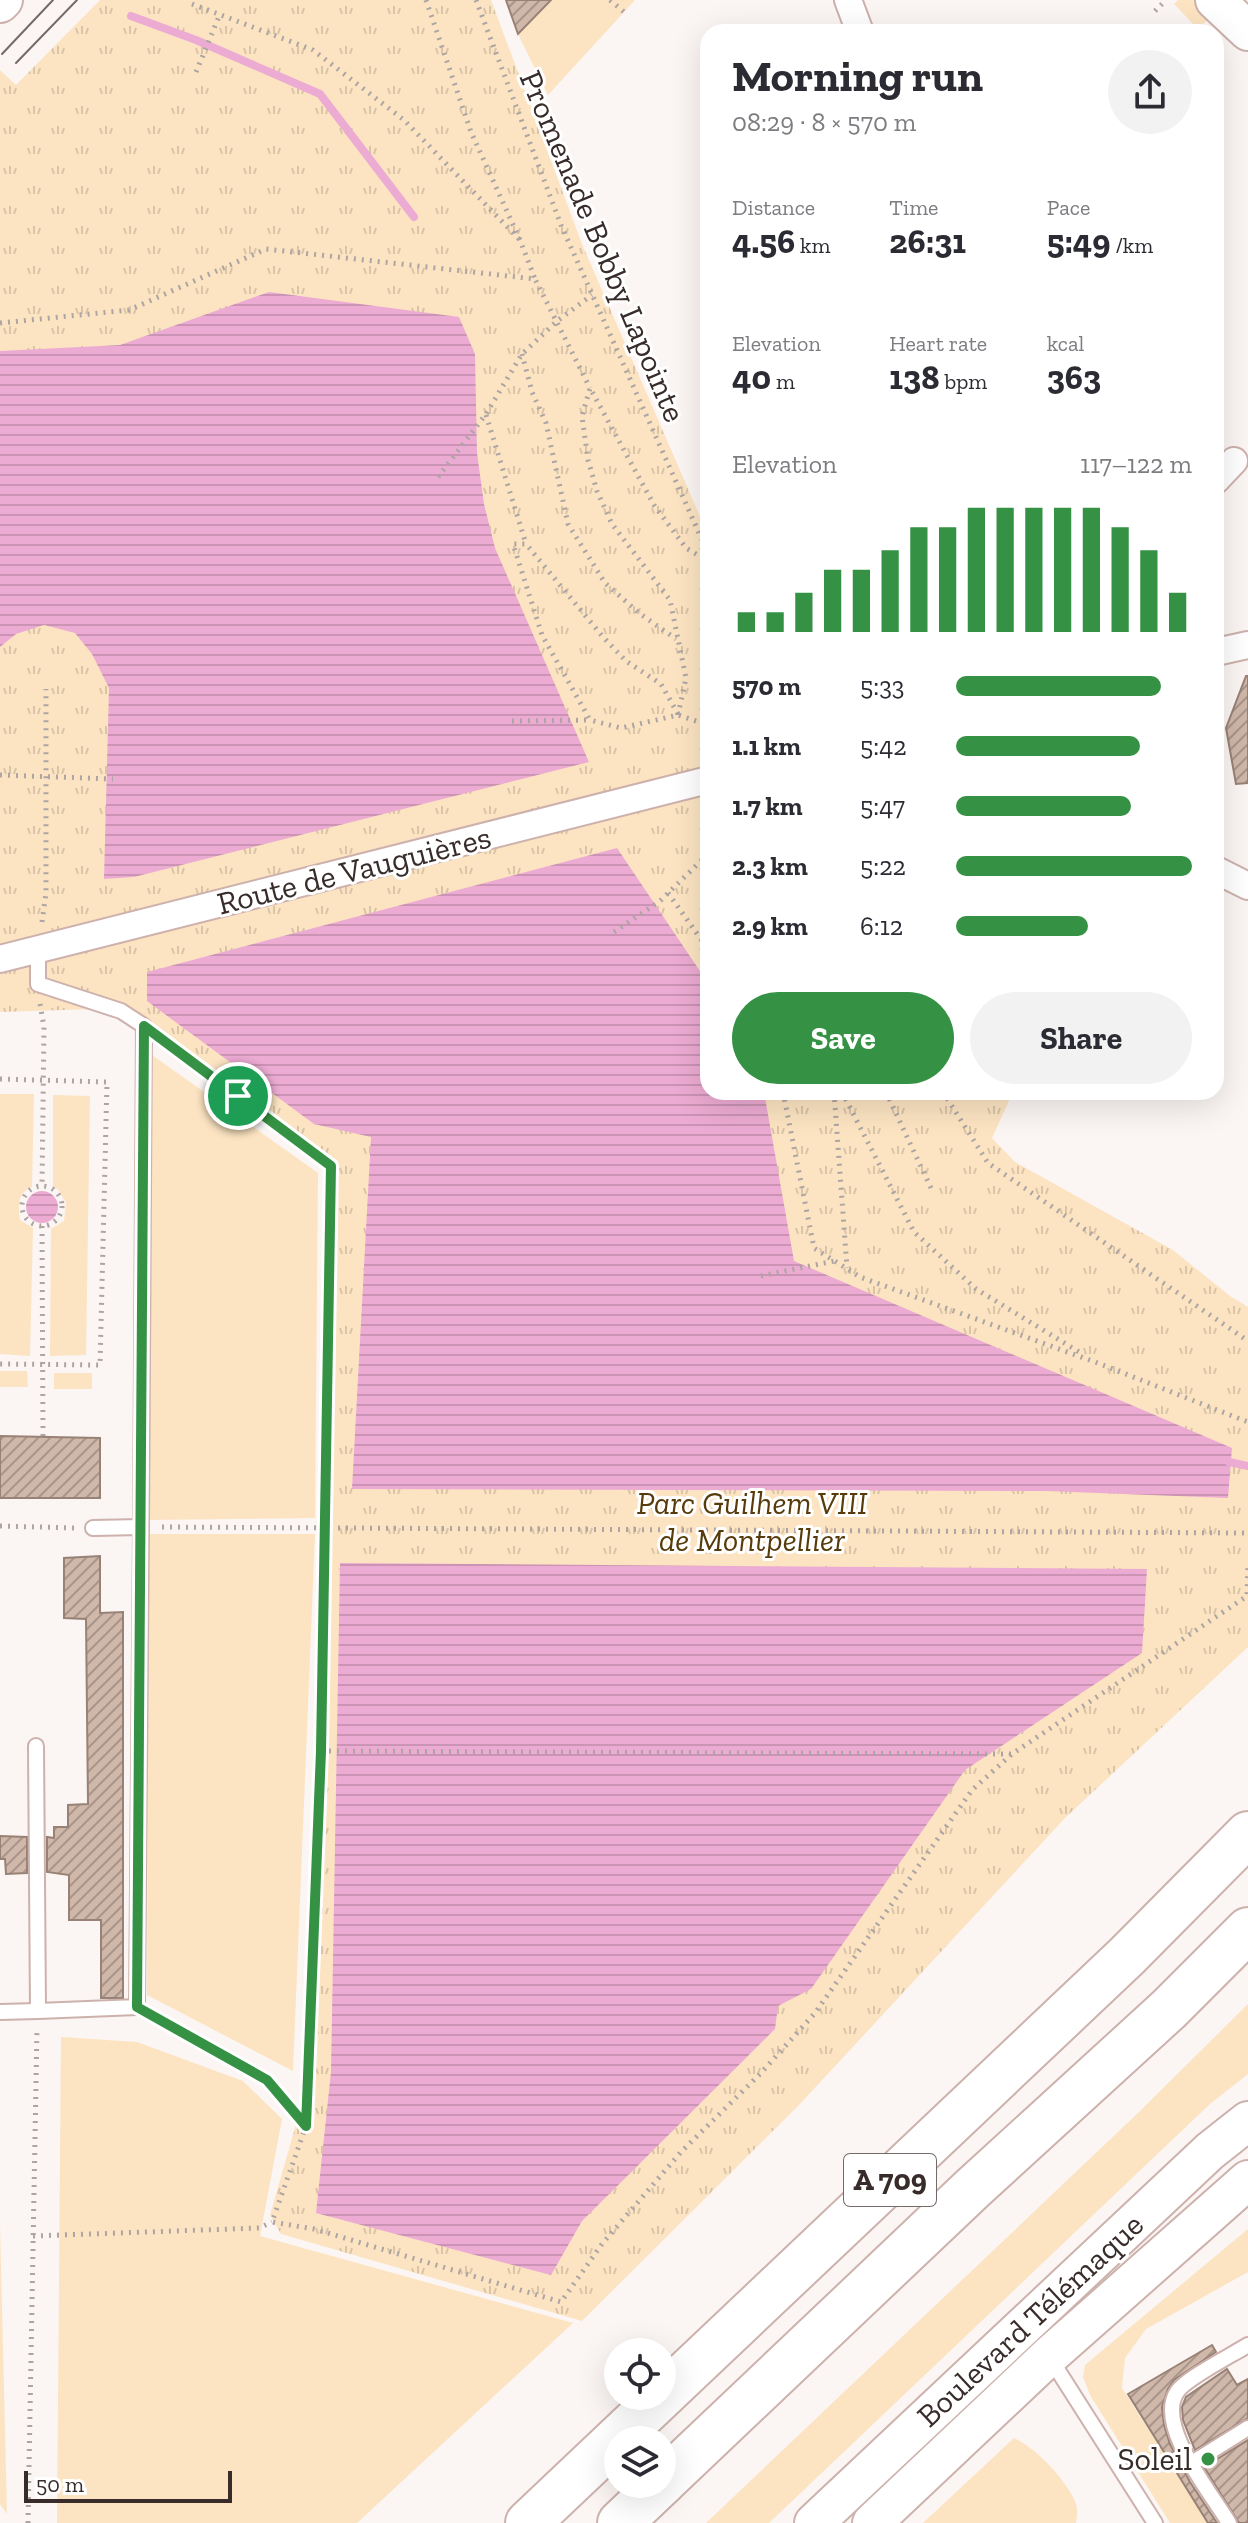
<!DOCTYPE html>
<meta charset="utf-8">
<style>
body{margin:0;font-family:"Zilla Slab",serif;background:#f2f2f3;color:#2b2b33;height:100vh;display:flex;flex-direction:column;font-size:30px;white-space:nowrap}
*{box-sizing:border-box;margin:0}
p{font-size:26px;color:#7c7c81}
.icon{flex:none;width:44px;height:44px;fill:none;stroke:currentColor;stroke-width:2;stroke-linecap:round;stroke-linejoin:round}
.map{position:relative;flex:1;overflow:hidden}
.panel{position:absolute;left:700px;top:24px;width:524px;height:1076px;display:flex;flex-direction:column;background:#fff;border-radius:24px;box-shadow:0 8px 32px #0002}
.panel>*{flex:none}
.tools{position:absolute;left:604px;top:2338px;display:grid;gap:16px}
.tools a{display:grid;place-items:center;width:72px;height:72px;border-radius:50%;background:#fff;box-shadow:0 8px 32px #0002;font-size:40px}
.scale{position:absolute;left:24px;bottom:20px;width:208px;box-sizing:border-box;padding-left:8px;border:4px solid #372c2a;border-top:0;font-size:22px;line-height:28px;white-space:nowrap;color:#372c2a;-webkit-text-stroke:6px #fff;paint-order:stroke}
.pin{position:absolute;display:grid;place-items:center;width:68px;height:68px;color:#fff;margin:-34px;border:4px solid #fff;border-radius:50%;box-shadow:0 2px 8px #0007}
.round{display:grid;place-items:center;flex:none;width:84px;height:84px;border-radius:42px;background:#f2f2f3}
.overview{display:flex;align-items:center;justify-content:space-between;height:136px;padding:0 32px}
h1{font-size:44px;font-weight:700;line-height:60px}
.metrics{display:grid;grid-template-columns:repeat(3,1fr);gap:12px;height:136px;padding:8px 32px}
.metrics div{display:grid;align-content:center}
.metrics b{font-size:34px;font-weight:700}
.metrics small{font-size:22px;font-weight:400}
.metrics p{font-size:22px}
.chart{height:224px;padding:16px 32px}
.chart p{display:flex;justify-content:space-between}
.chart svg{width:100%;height:144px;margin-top:8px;stroke:#359244;stroke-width:6}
.action{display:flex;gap:16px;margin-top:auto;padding:16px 32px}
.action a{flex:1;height:92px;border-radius:48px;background:#359244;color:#fff;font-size:32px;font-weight:700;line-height:92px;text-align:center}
.action a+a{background:#f2f2f3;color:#2b2b33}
ul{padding:0 32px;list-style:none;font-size:26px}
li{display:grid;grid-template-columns:128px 96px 1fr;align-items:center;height:60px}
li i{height:20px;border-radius:10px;background:#359244}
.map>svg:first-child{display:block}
.grass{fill:#fce4c2}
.park{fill:url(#park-tufts)}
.water{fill:url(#water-rules)}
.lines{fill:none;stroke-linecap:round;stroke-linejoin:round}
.stream{stroke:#ecabd2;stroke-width:8}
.building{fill:url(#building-hatch);stroke:#988275;stroke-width:2}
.lane-casing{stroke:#cdb1ac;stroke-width:18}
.street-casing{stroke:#cdb1ac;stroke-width:30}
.secondary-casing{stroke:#cdb1ac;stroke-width:42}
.highway-casing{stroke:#cdb1ac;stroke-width:48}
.path{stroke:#ada5a4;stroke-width:5;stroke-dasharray:2 6;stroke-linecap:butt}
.lane{stroke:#fff;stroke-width:14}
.street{stroke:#fff;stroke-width:26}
.secondary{stroke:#fff;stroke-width:38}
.highway{stroke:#fff;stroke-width:44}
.tram{stroke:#746a69;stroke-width:2}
.route-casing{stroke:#fff;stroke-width:16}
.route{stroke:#359244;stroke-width:10}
.poi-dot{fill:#359244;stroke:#fff;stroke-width:3}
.labels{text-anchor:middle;stroke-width:6;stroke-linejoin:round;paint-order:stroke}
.shield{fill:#fff;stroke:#736b6a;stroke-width:2}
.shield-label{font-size:30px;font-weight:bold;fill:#372c2a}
.street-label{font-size:32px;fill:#372c2a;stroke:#fff}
.park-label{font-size:32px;font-style:italic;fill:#573b0b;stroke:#fff}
.poi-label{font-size:32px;fill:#372c2a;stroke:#fff;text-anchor:end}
</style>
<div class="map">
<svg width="1248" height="2523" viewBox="0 0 1248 2523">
<defs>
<pattern id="park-tufts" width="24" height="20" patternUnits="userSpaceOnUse" patternTransform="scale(2)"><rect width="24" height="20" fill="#fce4c2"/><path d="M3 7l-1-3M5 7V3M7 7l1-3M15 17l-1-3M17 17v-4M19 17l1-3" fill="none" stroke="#d9c4a7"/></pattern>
<pattern id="water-rules" width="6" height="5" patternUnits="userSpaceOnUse" patternTransform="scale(2)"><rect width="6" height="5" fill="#ecabd2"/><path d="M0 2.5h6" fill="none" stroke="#cb93b4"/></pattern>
<pattern id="building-hatch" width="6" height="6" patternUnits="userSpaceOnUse" patternTransform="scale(2)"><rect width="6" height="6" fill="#cfb7a9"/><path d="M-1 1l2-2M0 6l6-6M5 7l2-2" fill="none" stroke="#a9958a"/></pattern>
</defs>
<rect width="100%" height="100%" fill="#fbf5f4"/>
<!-- grass -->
<g class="grass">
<polygon points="551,0 635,0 548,95 518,34"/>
<polygon points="1178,0 1199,0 1214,14 1198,29 1174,4"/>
<polygon points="152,1055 318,1173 315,1518 148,1520"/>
<path d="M 0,1094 L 34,1094 L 32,1187 C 17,1192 18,1207 20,1220 L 33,1228 L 30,1356 L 0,1354 Z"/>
<polygon points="53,1095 90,1096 86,1355 50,1356 51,1229 64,1221 66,1203 58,1189 53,1188"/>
<polygon points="0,1371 27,1371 28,1387 0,1387"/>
<rect x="54" y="1373" width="38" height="16"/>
<polygon points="149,1534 315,1534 293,2071 147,1995"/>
<polygon points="1248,2004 1248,2074 1210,2104 769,2523 706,2523 1138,2113"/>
<polygon points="61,2037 137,2042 243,2081 282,2119 260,2236 573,2323 357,2523 57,2523"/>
<polygon points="0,2224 7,2514 0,2504"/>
<polygon points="1248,2229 1248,2272 1146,2329 1125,2358 1122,2388 1208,2523 1170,2523 1090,2395 1083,2377 1085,2365"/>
<path d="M 1014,2438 C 1035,2447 1068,2481 1076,2504 C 1078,2510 1077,2516 1076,2523 L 923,2523 Z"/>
</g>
<!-- park -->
<polygon class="park" points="100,0 491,0 582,244 708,535 708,1092 1013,1092 992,1138 1015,1162 1173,1250 1230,1296 1248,1307 1248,1647 1065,1818 799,2105 582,2321 281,2234 270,2215 301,2107 333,1161 127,1008 0,1012 0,70 16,85"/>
<!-- water -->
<g class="water">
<polygon points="269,292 459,317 475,354 477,453 484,504 495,548 589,762 134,877 104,879 109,688 92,654 75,633 44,625 16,634 0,647 0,351 120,345"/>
<polygon points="617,848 708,983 708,1092 764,1092 794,1261 1232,1448 1228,1498 1046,1491 352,1489 371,1137 314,1124 147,1001 147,972"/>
<circle cx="42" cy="1207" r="16"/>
<polygon points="340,1563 1147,1569 1142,1653 965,1770 811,1989 778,2006 775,2029 582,2221 551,2275 316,2213 331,2072"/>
</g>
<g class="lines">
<!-- stream -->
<g class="stream">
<polyline points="131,16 196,40 320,94 414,217"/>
<polyline points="1229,1462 1248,1466"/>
</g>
</g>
<!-- building -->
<g class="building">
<polygon points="506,0 551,0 518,34"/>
<polygon points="1246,676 1248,676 1248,783 1236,784 1226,728"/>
<polygon points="0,1436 100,1438 100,1498 0,1498"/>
<polygon points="100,1556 100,1613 123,1612 123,1998 101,1998 101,1920 69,1920 69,1875 47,1872 47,1837 54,1838 54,1827 68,1827 68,1805 88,1804 86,1619 64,1618 64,1558"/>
<polygon points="0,1836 27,1837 27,1873 6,1874 5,1859 0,1859"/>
<polygon points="1212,2345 1216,2352 1174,2380 1168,2389 1162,2407 1164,2425 1170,2444 1190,2482 1217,2523 1208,2523 1128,2394"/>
<polygon points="1227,2369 1237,2385 1248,2379 1248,2418 1195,2450 1183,2420 1182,2407 1186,2397"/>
<polygon points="1248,2440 1248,2523 1239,2523 1204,2467"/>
</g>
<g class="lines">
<defs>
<g id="lane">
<polyline points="38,950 38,984 121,1011 144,1026 141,1527 93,1528"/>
<polyline points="36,1746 38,2011 137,2007 141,1527"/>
<polyline points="0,2012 38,2011"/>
<polyline points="1050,2358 1155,2523"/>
<polyline points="1192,2463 1248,2428"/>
<path d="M 1229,2523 C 1211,2493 1155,2425 1177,2392 C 1185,2379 1232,2355 1248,2345"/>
</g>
<g id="street">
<polyline points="848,0 860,32"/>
<polyline points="1216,480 1234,461"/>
<polyline points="1216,652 1248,645"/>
<polyline points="1216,870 1248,886"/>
<polyline points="0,959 708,780"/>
</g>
<g id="secondary">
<polyline points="1215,0 1248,31"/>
<polyline points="0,3 3,0"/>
<polyline points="814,2523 1210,2151 1248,2121"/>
<polyline points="872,2523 1049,2356 1248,2180"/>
</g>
<g id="highway">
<polyline points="662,2483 973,2188 1169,2009 1248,1930"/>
<polyline points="528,2523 1127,1956 1248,1834"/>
<polyline points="620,2523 661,2484"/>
</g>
</defs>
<!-- lane casing -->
<use href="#lane" class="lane-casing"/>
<!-- street casing -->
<use href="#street" class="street-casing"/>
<!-- secondary casing -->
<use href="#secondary" class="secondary-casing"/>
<!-- highway casing -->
<use href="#highway" class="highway-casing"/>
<!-- path -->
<g class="path">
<polyline points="426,0 471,132 520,240 535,279"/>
<polyline points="476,0 561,225 708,553"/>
<polyline points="610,0 624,12"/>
<polyline points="192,4 313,50 404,120 520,240"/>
<polyline points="1155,11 1166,0"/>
<polyline points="196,72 220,14"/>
<polyline points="0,323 129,310 266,249 535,279 590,388"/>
<polyline points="522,354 532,392 546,423 568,524 605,583 639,613 676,639"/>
<polyline points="486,415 526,544"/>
<polyline points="438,477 486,414 522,354 557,321 592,295"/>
<polyline points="678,714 661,684 626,661 603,637 526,544 513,544 542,635 590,720 621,728 678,715 708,725"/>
<polyline points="678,715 686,678 670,600 612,524 597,491 588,460 582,416 590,388 654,505 686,548 708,561"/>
<polyline points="512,721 590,720"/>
<polyline points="0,775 113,779"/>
<polyline points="668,893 708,949"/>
<polyline points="42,922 46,893 46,689"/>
<polyline points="614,932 660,901 708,854"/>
<polyline points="40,1004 44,1027 42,1186"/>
<polyline points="164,1041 331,1166 321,1751 306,2126 272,2222 314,2229 561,2302 602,2244 681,2152 760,2074 815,2013 972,1790 1012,1754 1247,1596 1248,1566"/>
<polyline points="0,1079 107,1082 100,1365 0,1364"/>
<polyline points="783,1092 814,1248 860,1277 1095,1362 1248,1422"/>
<polyline points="834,1092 847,1268"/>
<polyline points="842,1092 914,1232 976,1289 1084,1355"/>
<polyline points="886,1092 931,1188"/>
<polyline points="943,1092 988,1163 1248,1341"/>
<circle cx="42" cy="1206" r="20"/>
<polyline points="42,1226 43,1437"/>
<polyline points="761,1276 834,1261"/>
<polyline points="0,1526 75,1528"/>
<polyline points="162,1527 1248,1533"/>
<polyline points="321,1751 1012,1754"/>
<polyline points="153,2016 267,2080 306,2125"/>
<polyline points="33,2236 259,2228 272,2222"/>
<polyline points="28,2523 37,2028"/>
</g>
<!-- lane -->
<use href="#lane" class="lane"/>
<!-- street -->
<use href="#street" class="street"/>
<!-- secondary -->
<use href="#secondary" class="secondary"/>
<!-- highway -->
<use href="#highway" class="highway"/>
<!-- tram -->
<g class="tram">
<polyline points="2,54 53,0"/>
<polyline points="16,63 77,0"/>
</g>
</g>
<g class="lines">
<defs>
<polygon id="route" points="144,1026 331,1166 321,1751 306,2126 267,2080 137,2007"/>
</defs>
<!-- route casing -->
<use href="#route" class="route-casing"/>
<!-- route -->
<use href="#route" class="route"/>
</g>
<!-- markers -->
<circle class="poi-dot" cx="1208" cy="2459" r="8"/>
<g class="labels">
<!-- shield labels -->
<rect class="shield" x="844" y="2154" width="92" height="52" rx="6"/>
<g class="shield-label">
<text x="890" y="2190">A 709</text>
</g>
<!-- street labels -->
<g class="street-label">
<text transform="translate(603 246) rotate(67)" y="11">Promenade Bobby Lapointe</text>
<text transform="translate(354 870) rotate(-14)" y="11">Route de Vauguières</text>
<text transform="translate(1030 2320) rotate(-43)" y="11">Boulevard Télémaque</text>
</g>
<!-- park labels -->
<g class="park-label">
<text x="752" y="1514">Parc Guilhem VIII<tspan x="752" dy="37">de Montpellier</tspan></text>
</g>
<!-- poi labels -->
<g class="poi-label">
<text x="1192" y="2470">Soleil</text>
</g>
</g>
</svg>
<div class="tools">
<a><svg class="icon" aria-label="locate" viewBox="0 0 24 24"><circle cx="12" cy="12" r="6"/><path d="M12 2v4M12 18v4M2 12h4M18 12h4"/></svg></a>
<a><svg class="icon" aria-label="layers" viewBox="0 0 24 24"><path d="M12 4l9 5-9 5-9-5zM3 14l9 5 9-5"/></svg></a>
</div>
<div class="scale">50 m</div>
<div class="pin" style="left:238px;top:1096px;background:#1e9e55"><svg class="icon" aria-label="arrive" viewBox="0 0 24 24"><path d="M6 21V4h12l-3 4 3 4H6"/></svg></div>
<section class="panel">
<div class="overview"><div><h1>Morning run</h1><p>08:29 · 8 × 570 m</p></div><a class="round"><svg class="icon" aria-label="share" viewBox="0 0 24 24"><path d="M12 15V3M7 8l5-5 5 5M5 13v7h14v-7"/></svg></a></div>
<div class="metrics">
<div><p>Distance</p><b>4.56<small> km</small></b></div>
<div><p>Time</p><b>26:31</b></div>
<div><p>Pace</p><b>5:49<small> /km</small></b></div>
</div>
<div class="metrics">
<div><p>Elevation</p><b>40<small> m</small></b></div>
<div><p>Heart rate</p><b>138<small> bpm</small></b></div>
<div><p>kcal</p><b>363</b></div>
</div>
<div class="chart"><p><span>Elevation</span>117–122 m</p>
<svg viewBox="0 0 160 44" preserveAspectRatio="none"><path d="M5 44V38M15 44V38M25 44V32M35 44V25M45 44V25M55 44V19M65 44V12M75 44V12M85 44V6M95 44V6M105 44V6M115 44V6M125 44V6M135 44V12M145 44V19M155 44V32"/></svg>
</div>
<ul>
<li><b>570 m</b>5:33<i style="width:87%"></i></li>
<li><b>1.1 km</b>5:42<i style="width:78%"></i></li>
<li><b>1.7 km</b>5:47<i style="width:74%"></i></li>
<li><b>2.3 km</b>5:22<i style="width:100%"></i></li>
<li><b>2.9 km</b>6:12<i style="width:56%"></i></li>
</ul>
<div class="action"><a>Save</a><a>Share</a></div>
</section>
</div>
